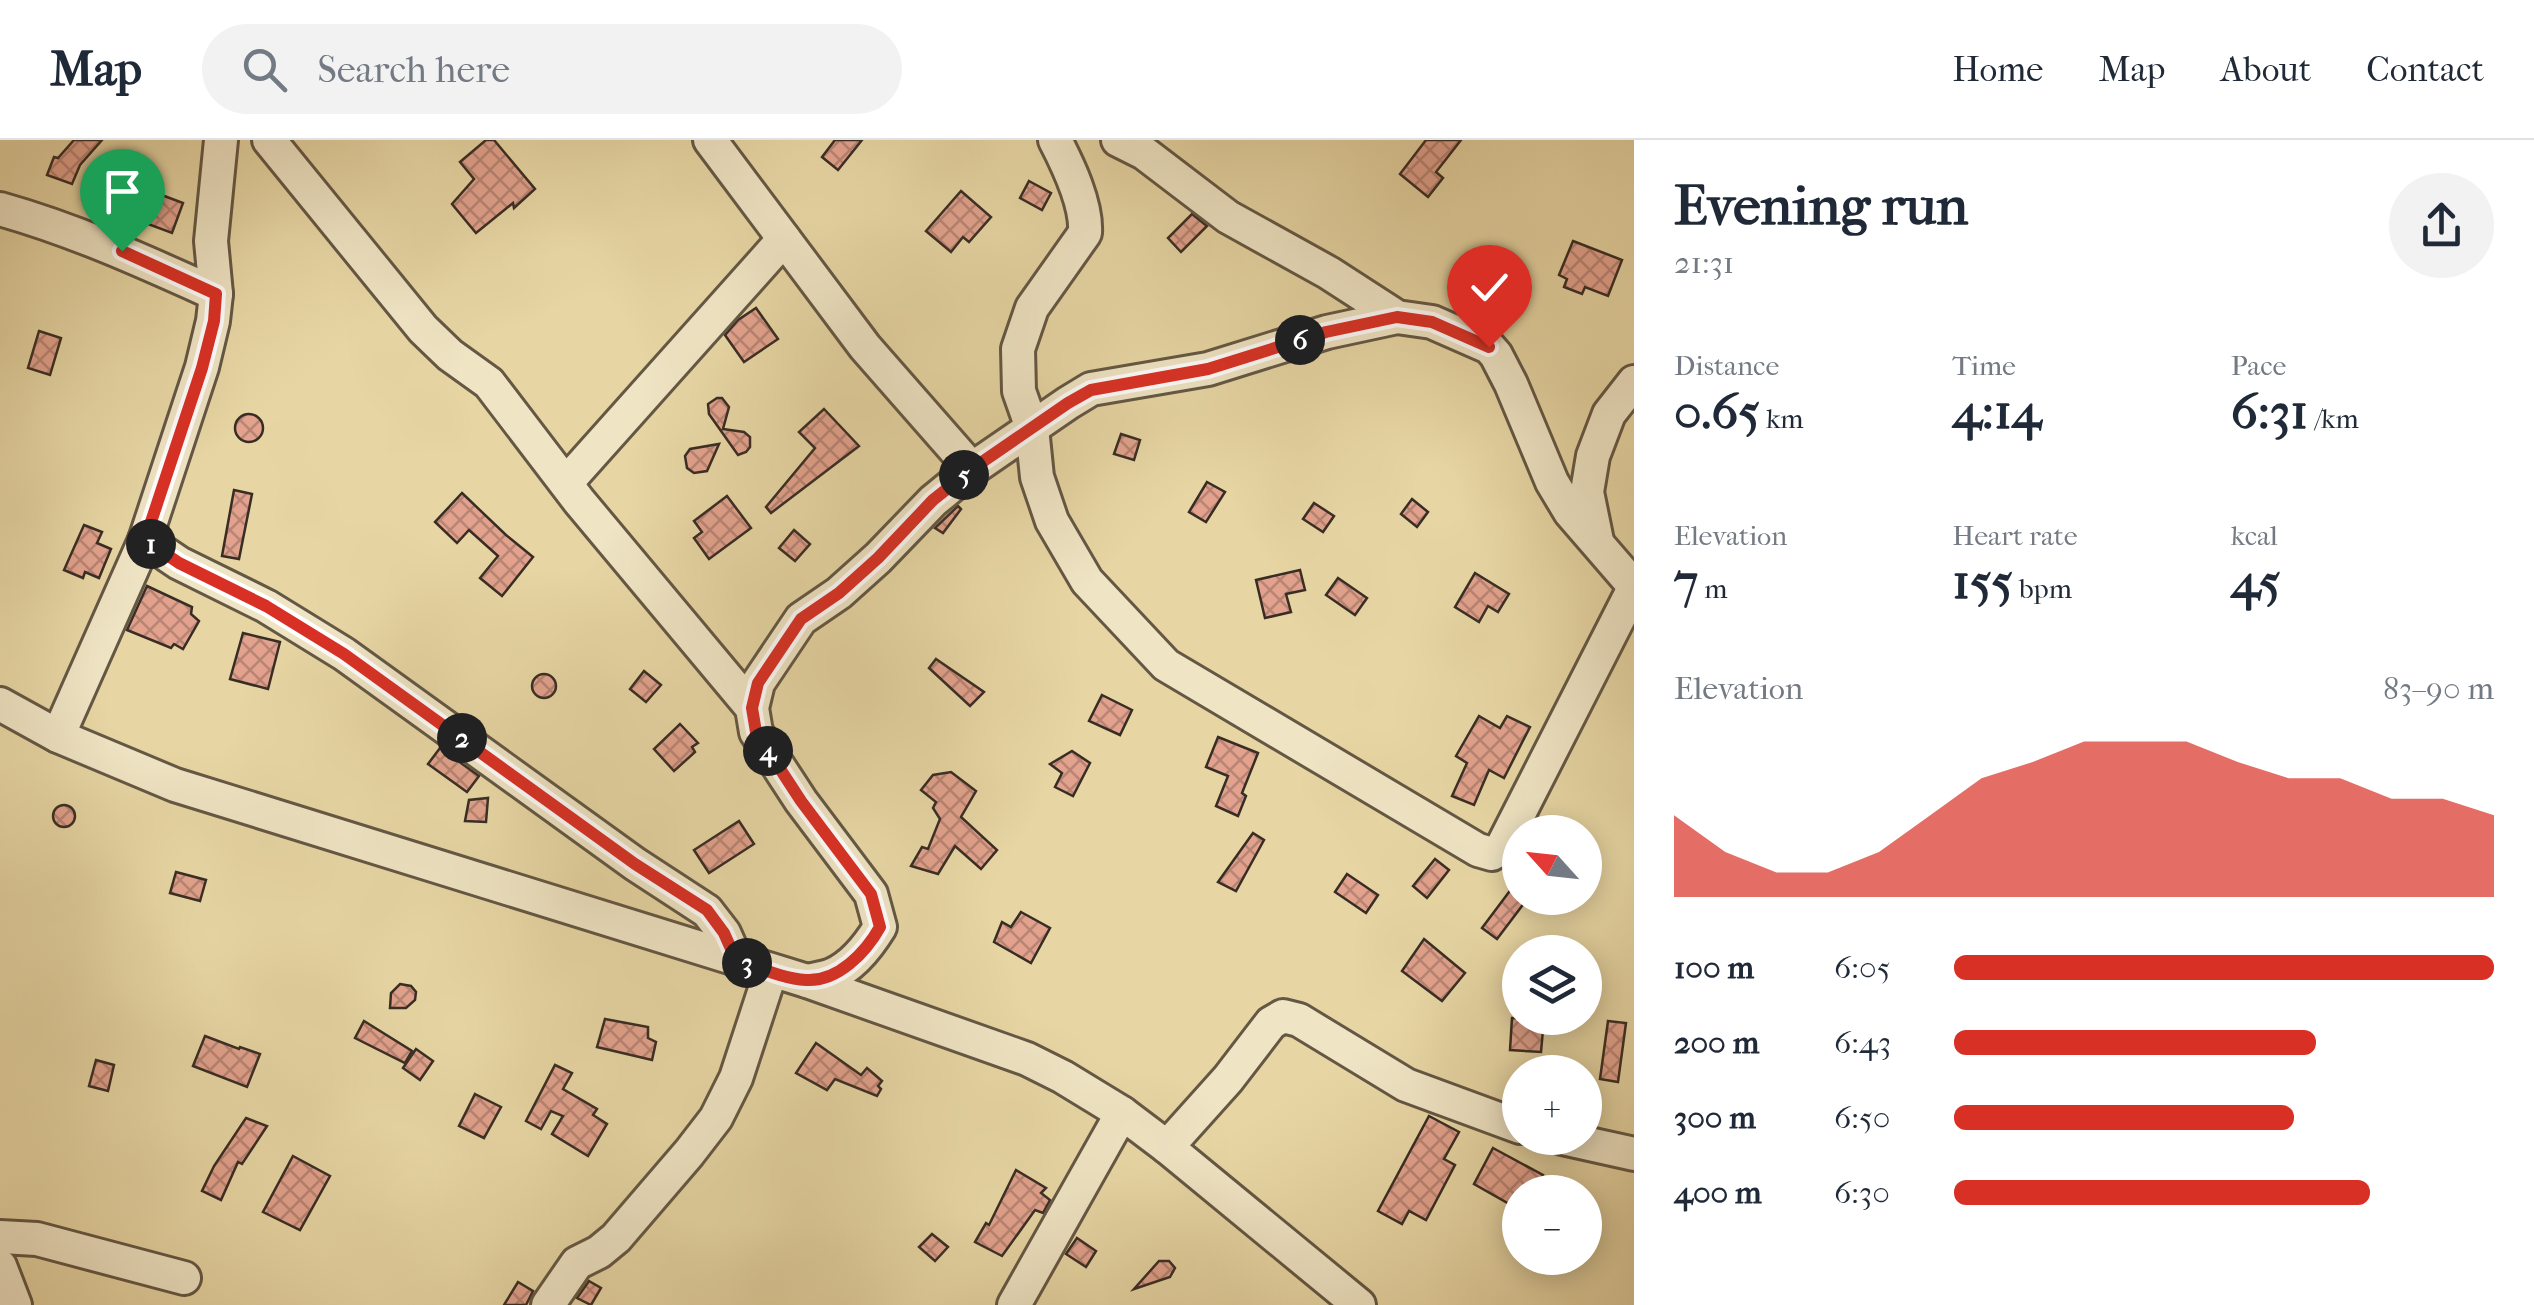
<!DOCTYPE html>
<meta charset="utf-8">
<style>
body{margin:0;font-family:"IM FELL French Canon",serif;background:#f2f2f3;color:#1f2937;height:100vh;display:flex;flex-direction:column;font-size:38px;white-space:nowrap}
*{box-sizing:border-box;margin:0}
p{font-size:32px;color:#747a83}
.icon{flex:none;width:55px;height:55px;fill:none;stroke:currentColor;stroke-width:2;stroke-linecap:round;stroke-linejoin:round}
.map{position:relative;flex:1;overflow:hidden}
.panel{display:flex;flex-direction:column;background:#fff;width:900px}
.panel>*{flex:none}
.needle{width:65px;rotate:297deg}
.tools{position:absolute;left:1502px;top:675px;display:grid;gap:20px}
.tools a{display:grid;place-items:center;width:100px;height:100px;border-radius:50%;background:#fff;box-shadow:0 5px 25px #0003;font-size:50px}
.pin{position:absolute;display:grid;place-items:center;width:85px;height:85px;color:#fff;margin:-102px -42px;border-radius:50% 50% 50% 0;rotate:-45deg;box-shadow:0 0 10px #0007}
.pin .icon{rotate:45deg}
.km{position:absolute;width:50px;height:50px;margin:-25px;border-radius:50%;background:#222;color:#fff;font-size:28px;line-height:50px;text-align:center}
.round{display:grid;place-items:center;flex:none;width:105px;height:105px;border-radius:52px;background:#f2f2f3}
.summary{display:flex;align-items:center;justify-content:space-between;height:170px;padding:0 40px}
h1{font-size:55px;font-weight:800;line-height:75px}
.metrics{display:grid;grid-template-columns:repeat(3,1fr);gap:15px;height:170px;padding:10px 40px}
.metrics div{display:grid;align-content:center}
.metrics b{font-size:50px;font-weight:800}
.metrics small{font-size:28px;font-weight:400}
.metrics p{font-size:28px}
.chart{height:280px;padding:20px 40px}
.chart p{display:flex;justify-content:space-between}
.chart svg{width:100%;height:180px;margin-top:10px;fill:#d93025;opacity:.7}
ul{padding:0 40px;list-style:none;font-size:32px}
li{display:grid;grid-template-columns:160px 120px 1fr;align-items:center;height:75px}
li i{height:25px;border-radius:12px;background:#d93025}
header{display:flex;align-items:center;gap:60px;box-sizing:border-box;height:140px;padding:0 50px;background:#fff;border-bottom:2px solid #e0e1e3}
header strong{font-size:48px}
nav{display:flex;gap:55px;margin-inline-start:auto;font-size:35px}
.search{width:700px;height:90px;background:#f2f2f3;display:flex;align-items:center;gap:25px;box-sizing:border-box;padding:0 35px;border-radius:55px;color:#747a83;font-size:38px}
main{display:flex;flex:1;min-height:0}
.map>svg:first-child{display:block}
.building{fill:url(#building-cross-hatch);stroke:#382d24;stroke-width:2.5}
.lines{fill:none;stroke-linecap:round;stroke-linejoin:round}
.minor-casing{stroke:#645744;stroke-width:38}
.minor{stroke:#efe4c4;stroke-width:32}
.route-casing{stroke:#fff;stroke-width:20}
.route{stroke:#d93025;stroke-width:12}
</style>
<header>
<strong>Map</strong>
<div class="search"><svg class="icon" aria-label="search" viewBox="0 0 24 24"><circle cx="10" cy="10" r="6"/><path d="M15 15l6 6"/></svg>Search here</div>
<nav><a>Home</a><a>Map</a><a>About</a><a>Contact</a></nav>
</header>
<main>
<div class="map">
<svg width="1634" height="1165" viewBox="0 0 1634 1165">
<defs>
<pattern id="building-cross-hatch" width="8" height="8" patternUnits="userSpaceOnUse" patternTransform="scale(2.5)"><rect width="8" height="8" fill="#e2a28d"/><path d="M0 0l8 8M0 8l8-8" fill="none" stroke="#b88473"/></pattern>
</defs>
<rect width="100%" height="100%" fill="#e7d6a4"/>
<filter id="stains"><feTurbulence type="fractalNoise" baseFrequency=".002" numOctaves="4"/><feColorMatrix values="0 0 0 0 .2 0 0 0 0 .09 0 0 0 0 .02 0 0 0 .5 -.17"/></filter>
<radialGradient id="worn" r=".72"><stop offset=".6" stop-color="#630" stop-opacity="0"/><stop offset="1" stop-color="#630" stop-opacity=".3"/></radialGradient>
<!-- building -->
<g class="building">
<polygon points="74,0 102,0 80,25 72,44 47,35 54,17 58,18"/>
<polygon points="486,0 494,0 535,49 514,68 513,63 476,93 452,64 474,39 460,22"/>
<polygon points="835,0 862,0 838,30 822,17"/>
<polygon points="1426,0 1461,0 1436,32 1443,38 1428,57 1400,34"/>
<polygon points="1029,41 1051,53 1042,70 1020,58"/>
<polygon points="961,51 991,77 969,102 963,97 951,112 926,91"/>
<polygon points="159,54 183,63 172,93 148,84"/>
<polygon points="1192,74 1207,86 1181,112 1168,98"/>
<polygon points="1573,101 1622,120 1608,156 1585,147 1582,154 1564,147 1567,139 1559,135"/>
<polygon points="756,168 778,199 744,222 725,195 738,180"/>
<polygon points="39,191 61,198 50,235 28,228"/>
<polygon points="717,258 722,258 729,267 723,289 744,292 750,297 750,307 746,312 738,315 709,274 708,264"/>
<polygon points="824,269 859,306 771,373 766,367 815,308 799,292"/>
<circle cx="249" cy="288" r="14"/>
<polygon points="1121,294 1140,300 1134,320 1114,314"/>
<polygon points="719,304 707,331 694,333 687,328 685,316 690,309"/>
<polygon points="1207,342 1225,352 1206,382 1189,372"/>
<polygon points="234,350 252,354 239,419 222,416"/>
<polygon points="462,353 506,395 533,417 502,456 480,438 498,416 469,390 457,403 435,382"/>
<polygon points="727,356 751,388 709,419 694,398 702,392 694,381"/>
<polygon points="1412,359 1428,372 1417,387 1401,374"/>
<polygon points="1314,363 1334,376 1323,392 1303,379"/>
<polygon points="958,366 961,369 943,393 935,388"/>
<polygon points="84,385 102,392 97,403 111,409 99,438 85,432 83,438 64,430"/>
<polygon points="794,390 810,404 795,421 779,408"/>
<polygon points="1300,430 1305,450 1286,454 1291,472 1265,478 1256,440"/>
<polygon points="1475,433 1509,454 1498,472 1488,466 1479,482 1455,467"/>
<polygon points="1338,438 1367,458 1355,475 1326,455"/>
<polygon points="147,446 192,467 191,474 199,481 183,509 174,504 171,508 127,490"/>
<polygon points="243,493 280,502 268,549 230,539"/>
<polygon points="936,519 984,552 970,566 929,528"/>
<polygon points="644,531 661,545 646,562 630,549"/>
<circle cx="544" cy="546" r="12"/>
<polygon points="1102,555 1132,570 1120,595 1089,581"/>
<polygon points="1479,576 1500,588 1507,576 1530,587 1504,638 1489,630 1474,665 1452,656 1467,623 1456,616"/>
<polygon points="680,584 698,603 692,607 695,612 674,631 654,609"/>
<polygon points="1218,597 1258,613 1242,653 1246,656 1238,676 1216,666 1228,636 1206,627"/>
<polygon points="440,608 479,636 467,652 428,624"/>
<polygon points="1072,611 1090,623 1073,656 1055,647 1062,633 1050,624"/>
<polygon points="951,632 976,651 961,677 997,710 981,729 955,706 938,734 911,726 922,707 928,709 940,679 933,668 936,662 921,650 933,635"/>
<polygon points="488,658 486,682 465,681 469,660"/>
<circle cx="64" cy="676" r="11"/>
<polygon points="739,681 754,704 709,733 694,710"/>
<polygon points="1253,693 1264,700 1236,751 1218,742"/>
<polygon points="1435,719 1449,730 1427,758 1413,746"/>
<polygon points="176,732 206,740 200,761 170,753"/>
<polygon points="1347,734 1378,755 1366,773 1335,752"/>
<polygon points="1518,740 1520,758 1528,758 1497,799 1482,788"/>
<polygon points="1021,772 1050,788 1031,823 994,802 1002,782 1011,787"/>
<polygon points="1424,799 1465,833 1442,861 1402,831"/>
<polygon points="400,844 411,846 416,852 415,860 406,868 390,868 391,853"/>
<polygon points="1512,878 1544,879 1541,912 1510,910"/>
<polygon points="605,879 648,887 648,898 656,902 652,920 597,907"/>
<polygon points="364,881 412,911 405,923 355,898"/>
<polygon points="1608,881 1626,883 1618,942 1600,939"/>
<polygon points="205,896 239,909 240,907 260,914 247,947 193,926"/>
<polygon points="816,903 861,935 867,928 882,941 878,946 881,949 877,956 835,939 827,950 796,933"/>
<polygon points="416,909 433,921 420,940 403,928"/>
<polygon points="96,920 114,925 108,951 89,946"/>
<polygon points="555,925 572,933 563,949 597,969 593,975 607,984 588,1016 552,994 563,976 551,971 541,989 526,981"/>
<polygon points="475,954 501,967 484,998 459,986"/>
<polygon points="1429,976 1459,992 1444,1019 1455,1025 1426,1080 1409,1071 1402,1084 1378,1071"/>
<polygon points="246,978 267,986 242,1024 238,1022 221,1060 202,1051 214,1026"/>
<polygon points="1493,1008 1543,1035 1534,1052 1520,1052 1520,1070 1474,1044"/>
<polygon points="293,1016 330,1036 300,1090 263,1072"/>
<polygon points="1016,1030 1046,1048 1041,1053 1050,1060 1043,1073 1035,1070 1002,1116 975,1102 986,1083 989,1085"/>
<polygon points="932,1094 948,1107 935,1121 919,1107"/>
<polygon points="1077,1098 1096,1111 1086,1127 1066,1114"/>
<polygon points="1159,1121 1169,1121 1175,1128 1170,1137 1134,1149"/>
<polygon points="589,1141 601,1148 591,1165 577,1158"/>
<polygon points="518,1142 533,1151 526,1165 504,1165"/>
</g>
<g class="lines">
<defs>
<g id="minor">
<polyline points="269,0 423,189 450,215 489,243 579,361 752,568"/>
<polyline points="710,0 865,207 972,329"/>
<path d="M 1055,0 C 1068,25 1087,64 1085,93 L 1032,168 L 1018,209 L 1019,251 L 1032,288 L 1037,337 L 1052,381 L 1087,441 L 1166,525 L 1478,710 L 1492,714 L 1502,707 L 1634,448"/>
<polyline points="1118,0 1144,13 1228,77 1329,133 1397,177 1432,182 1489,207 1496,215 1511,244 1552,342 1570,372 1634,446"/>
<path d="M 0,69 C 75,90 145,122 216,154"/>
<polyline points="566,343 784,99"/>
<polyline points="145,400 179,423 266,466 344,514 635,724 707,771 724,793 736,820"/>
<polyline points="1597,401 1587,352 1593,316 1609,274 1634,242"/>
<polyline points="0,564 58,596 175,645 807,841 1027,919 1063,937 1122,973 1167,1007 1359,1165"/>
<polyline points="58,596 145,400 202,227 213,181 216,154 211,101 221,0"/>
<path d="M 807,841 C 815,839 825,838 832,835 C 853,826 869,805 880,787 L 871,754 L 801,661 L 756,592 L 752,568 L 758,543 L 801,479 L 839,453 L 878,418 L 933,361 L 972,329 L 1068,263 L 1091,249 L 1208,229 L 1327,192 L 1397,177"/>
<polyline points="1562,998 1634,1014"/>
<polyline points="1167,1007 1228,939 1271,883 1283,876 1299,880 1406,945 1520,987"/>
<polyline points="0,1097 37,1099 184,1138"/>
<polyline points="0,1126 15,1165"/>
<polyline points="548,1165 577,1123 599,1112 616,1098 689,1013 716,978 736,938 771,831"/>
<polyline points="1014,1165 1122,973"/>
</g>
</defs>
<!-- minor casing -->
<use href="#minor" class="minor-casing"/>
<!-- minor -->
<use href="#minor" class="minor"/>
</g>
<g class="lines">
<defs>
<path id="route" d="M 122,111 L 216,154 L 214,181 L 202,228 L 145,400 L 179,423 L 266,466 L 344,514 L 635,724 L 707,770 L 724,793 L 736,820 C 758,827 783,839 806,840 C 838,842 866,812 880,787 L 871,754 L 801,661 L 756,592 L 752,568 L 758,543 L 801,479 L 839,453 L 878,418 L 933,360 L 972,329 L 1068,263 L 1091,250 L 1208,229 L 1326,192 L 1397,177 L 1432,182 L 1489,207"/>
</defs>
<!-- route casing -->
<use href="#route" class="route-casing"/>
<!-- route -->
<use href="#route" class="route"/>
</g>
<rect width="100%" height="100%" filter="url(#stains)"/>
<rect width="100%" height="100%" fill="url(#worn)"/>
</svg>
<div class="tools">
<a><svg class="needle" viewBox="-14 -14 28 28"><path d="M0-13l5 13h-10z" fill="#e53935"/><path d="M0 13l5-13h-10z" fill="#747a83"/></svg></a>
<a><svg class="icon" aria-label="layers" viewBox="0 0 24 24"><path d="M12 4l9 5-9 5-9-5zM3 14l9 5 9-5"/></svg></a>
<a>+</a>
<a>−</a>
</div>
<div class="pin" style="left:122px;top:111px;background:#1e9e55"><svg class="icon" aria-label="arrive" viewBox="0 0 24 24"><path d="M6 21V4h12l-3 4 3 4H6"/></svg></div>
<div class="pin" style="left:1489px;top:207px;background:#d93025"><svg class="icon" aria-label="check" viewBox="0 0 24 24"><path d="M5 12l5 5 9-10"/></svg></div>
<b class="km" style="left:151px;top:404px">1</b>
<b class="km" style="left:462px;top:598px">2</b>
<b class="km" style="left:747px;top:823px">3</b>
<b class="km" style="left:768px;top:611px">4</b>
<b class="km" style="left:964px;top:335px">5</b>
<b class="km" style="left:1300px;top:200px">6</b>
</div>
<section class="panel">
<div class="summary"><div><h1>Evening run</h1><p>21:31</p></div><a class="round"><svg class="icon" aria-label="share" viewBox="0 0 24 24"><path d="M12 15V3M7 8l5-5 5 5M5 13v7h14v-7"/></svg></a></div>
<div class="metrics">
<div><p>Distance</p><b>0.65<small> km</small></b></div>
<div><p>Time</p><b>4:14</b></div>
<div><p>Pace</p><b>6:31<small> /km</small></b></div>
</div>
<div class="metrics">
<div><p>Elevation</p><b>7<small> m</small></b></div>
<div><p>Heart rate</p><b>155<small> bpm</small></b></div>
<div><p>kcal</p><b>45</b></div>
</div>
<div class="chart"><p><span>Elevation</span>83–90 m</p>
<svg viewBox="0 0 160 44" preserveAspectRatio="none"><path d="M0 44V24L10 33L20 38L30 38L40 33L50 24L60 15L70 11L80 6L90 6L100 6L110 11L120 15L130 15L140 20L150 20L160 24V44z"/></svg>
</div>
<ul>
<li><b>100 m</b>6:05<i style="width:100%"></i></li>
<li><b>200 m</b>6:43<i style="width:67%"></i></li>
<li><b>300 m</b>6:50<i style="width:63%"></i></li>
<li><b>400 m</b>6:30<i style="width:77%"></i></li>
</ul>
</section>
</main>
